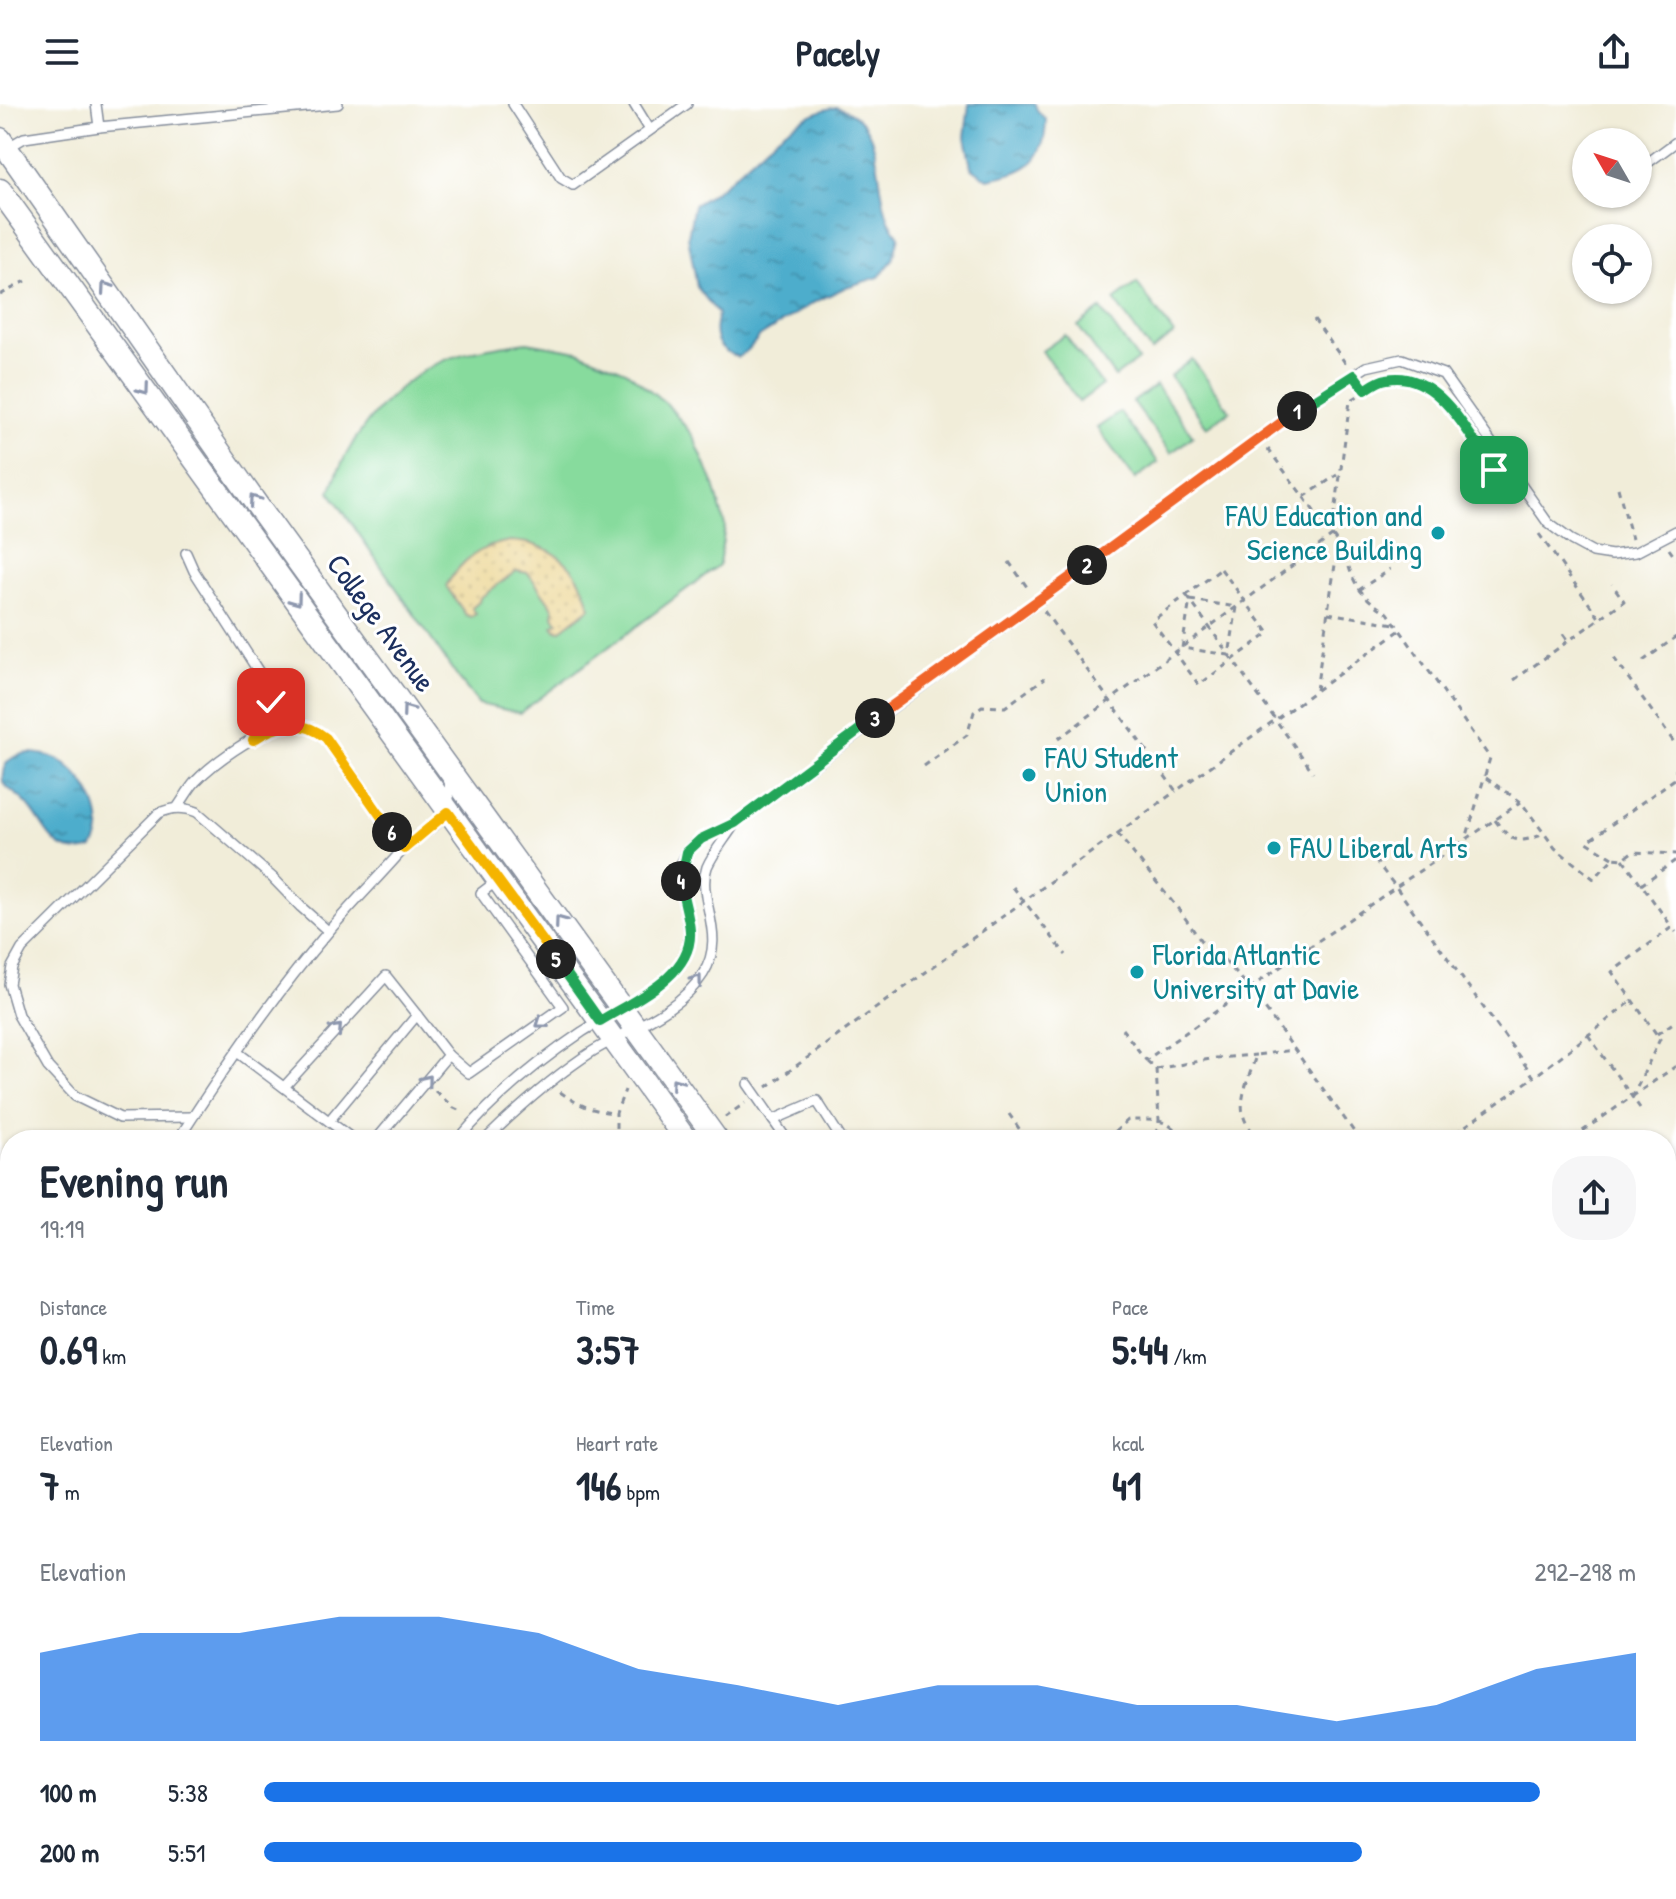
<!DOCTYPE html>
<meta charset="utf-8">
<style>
body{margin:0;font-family:"Patrick Hand",sans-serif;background:#f6f6f7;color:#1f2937;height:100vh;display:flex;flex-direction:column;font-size:30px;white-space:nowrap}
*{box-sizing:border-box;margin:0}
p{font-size:26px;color:#747a83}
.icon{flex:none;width:44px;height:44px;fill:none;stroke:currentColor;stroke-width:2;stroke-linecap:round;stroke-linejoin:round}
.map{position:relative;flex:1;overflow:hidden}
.panel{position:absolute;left:0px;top:1026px;width:1676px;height:770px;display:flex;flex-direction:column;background:#fff;border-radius:32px 32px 0 0;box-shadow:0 2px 6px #0004}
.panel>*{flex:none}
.needle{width:52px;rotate:309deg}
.buttons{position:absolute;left:1572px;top:24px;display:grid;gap:16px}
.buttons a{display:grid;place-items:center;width:80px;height:80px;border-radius:50%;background:#fff;box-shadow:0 2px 6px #0004;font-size:40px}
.pin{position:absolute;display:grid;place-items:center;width:68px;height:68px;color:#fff;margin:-34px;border-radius:16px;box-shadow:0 4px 12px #0006}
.km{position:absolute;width:40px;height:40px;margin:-20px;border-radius:50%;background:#222;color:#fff;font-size:22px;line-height:40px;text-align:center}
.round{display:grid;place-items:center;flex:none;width:84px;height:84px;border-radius:32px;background:#f6f6f7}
.headline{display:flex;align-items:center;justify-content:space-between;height:136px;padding:0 40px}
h1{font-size:44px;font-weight:700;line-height:60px}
.metrics{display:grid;grid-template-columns:repeat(3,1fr);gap:12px;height:136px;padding:8px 40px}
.metrics div{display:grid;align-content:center}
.metrics b{font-size:40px;font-weight:700}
.metrics small{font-size:22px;font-weight:400}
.metrics p{font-size:22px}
.chart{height:224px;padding:16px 40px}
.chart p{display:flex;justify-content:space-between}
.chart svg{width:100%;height:144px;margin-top:8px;fill:#1a73e8;opacity:.7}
ul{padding:0 40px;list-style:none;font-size:26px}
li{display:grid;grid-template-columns:128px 96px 1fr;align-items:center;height:60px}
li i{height:20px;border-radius:10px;background:#1a73e8}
header{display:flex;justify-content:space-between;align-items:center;height:104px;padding:0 40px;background:#fff;font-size:36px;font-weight:700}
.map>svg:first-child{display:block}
.grass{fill:#87db9d;stroke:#51857e;stroke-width:2}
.sand{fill:url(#sand-dots);stroke:#84847e;stroke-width:2}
.water{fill:url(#water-ripples);stroke:#346e95;stroke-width:2}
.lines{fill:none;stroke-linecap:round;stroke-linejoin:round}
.service-casing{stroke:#868e9c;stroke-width:12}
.minor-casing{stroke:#868e9c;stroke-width:21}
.tertiary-casing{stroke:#868e9c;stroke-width:25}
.path{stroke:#868e9c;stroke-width:3;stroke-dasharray:6 6;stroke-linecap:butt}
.service{stroke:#fff;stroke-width:9}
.minor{stroke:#fff;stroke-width:18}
.tertiary{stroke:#fff;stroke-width:22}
.oneway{stroke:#8d97ae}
.split-1-casing{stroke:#fff;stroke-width:16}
.split-2-casing{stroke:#fff;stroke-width:16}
.split-3-casing{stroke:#fff;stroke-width:16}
.split-4-casing{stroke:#fff;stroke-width:16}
.split-5-casing{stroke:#fff;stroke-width:16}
.split-6-casing{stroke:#fff;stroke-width:16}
.split-7-casing{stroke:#fff;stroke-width:16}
.split-1{stroke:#22a559;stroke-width:10}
.split-2{stroke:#f0652b;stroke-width:10}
.split-3{stroke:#f0652b;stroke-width:10}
.split-4{stroke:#22a559;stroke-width:10}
.split-5{stroke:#22a559;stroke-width:10}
.split-6{stroke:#f5b400;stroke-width:10}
.split-7{stroke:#f5b400;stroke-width:10}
.culture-dot{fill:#0f9aa8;stroke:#fff;stroke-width:3}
.labels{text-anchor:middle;stroke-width:6;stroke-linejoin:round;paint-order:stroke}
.culture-label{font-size:30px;fill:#0d838f;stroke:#fff;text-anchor:start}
.street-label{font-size:30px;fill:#1b2f5e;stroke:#fff}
</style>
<header><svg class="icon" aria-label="menu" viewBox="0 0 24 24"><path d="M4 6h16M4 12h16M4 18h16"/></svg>Pacely<svg class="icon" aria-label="share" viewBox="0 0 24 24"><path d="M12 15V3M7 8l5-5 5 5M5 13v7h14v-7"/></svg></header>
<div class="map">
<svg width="1676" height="1795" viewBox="0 0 1676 1795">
<defs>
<pattern id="sand-dots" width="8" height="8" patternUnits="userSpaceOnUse" patternTransform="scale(2)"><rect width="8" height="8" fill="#eeda9e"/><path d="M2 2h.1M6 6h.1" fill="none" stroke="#ccbb8a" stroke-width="1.8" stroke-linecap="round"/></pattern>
<pattern id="water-ripples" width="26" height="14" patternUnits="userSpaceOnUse" patternTransform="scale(2)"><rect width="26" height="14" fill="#4dadcc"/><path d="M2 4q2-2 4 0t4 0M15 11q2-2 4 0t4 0" fill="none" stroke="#3f8da9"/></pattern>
</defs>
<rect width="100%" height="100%" fill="#fff"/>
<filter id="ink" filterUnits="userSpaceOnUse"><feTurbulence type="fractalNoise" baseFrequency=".0125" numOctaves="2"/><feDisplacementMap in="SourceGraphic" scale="16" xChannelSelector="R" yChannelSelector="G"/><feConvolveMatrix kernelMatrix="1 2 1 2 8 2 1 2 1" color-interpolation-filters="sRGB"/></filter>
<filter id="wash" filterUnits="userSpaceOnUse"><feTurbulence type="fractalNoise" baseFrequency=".006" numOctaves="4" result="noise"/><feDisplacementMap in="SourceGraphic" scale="32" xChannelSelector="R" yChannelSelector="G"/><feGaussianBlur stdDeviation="1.8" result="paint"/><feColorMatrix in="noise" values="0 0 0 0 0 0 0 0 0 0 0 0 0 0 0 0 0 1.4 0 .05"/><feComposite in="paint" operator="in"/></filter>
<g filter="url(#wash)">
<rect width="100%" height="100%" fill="#f1edd9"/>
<!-- grass -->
<g class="grass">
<polygon points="1137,179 1174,230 1151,247 1114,196"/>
<polygon points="1101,205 1138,256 1115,273 1078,222"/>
<polygon points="1065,231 1102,281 1079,298 1042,247"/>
<path d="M 527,238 L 578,247 L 626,267 L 667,300 L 693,332 L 714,381 L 725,422 L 719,461 L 520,609 L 479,600 L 458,574 L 330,388 C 346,339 381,293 425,266 C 455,248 493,243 527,238 Z"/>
<polygon points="1192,255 1230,307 1207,323 1170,272"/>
<polygon points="1156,281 1193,332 1171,349 1133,298"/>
<polygon points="1120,308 1158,358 1135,375 1097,324"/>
</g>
<!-- sand -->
<path class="sand" d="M 510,437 C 553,439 581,462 590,504 L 560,527 L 556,526 L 553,522 L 558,518 L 553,511 L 554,505 L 528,469 L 516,467 L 480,494 L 479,498 L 472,504 L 476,510 L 471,513 L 466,511 L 446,482 C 461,456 480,442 510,437 Z"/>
<!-- water -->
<g class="water">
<path d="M 969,0 L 1035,0 L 1037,6 L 1046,16 C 1045,59 1027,68 988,75 L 971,63 L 965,33 Z"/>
<path d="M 836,3 C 887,15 873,78 889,116 C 891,121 896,127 899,132 L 893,156 L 879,173 L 846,183 L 813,199 L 759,233 L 748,246 L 738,253 C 715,245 712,231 718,210 L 697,183 L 688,132 L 694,101 C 746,73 776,14 836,3 Z"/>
<path d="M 30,649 C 43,650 55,652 66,661 C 90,680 110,716 93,744 C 82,748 73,748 62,743 C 47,734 38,711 26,699 C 19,691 8,686 3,678 C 0,657 15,650 30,649 Z"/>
<polygon points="1351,1786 1548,1786 1554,1795 1347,1795"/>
</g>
</g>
<g filter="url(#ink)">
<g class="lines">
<defs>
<g id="service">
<polyline points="96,0 99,23 338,0"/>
<polyline points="513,0 561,74 573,81 687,0"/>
<polyline points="634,0 650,26"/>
<polyline points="7,44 24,34 99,23"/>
<polyline points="1638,66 1676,38"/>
<polyline points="1598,95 1605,90"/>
<polyline points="186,449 194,467 271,587 268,610 254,633"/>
<path d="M 177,704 C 183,696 188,686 195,678 C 214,658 270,617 298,620 C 309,621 318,627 326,634 L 404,745"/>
<polyline points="237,948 354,1036"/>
<polyline points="448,951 469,969 563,903 481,789 498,776"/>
<polyline points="748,980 787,1036"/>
<polyline points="284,983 386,872 417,911"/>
<path d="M 192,1013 L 120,1014 L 75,992 L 48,963 L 18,911 L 9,880 L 12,863 L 22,845 L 159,709 C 173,703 183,703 197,708 L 272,773 L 301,803 L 328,827"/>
<polyline points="773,1016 817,997 842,1036"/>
<polyline points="329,1017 417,911 448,951 376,1036"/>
<path d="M 178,1036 C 224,964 273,892 329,827 C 351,801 376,776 399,750 C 428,720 454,723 449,675"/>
<path d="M 458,1036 C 494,993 536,959 582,928 C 612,909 661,887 681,859 C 706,824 664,781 688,747 C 699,733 720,726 735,719 L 1299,306 L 1366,263 L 1402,255 L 1443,270 L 1548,419 L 1571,436 L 1593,448 L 1612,451 L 1636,448 L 1676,427"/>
<path d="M 485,1036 C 519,1003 554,972 593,947 C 629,925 680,907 703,870 C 728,831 696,795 707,763 C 713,749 725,735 733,722"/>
<polyline points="0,1159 10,1163"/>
<polyline points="0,1247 10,1217"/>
<polyline points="0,1298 10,1302"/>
<polyline points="0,1517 10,1517"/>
<polyline points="1676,1575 1673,1577 1676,1581"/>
<polyline points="1666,1703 1676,1696"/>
<polyline points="43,1786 44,1795"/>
<polyline points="177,1795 199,1792"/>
</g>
<polyline id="minor" points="1614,1786 1621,1795"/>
<g id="tertiary">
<polyline points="0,35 257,401 717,1036"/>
<polyline points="0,86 686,1036"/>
<polyline points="1252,1786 1260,1795"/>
<polyline points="481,1795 493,1786"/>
</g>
</defs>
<!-- service casing -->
<use href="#service" class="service-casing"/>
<!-- minor casing -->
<use href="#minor" class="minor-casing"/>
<!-- tertiary casing -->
<use href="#tertiary" class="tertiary-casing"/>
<!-- path -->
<g class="path">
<polyline points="0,191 26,177"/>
<polyline points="1314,215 1346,260"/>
<polyline points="1419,277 1442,293"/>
<path d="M 1268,345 L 1346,450 C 1351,479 1363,495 1388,509 L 1490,654 L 1466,735"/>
<polyline points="1618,384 1632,435"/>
<polyline points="1304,393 1337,371"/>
<polyline points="1539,430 1600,515"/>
<polyline points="1669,445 1676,455"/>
<polyline points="1009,458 1030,487"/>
<polygon points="1221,465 1269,529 1199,581 1152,517"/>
<polyline points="1359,486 1390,465"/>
<polyline points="1187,492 1313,668"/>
<polygon points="1190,496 1237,503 1229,551 1182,544"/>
<polyline points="1044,507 1176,687 1399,527"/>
<polyline points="1328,509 1395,520"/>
<polyline points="1563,530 1568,537"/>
<polyline points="1614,554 1676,641"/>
<polyline points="1643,557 1676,533"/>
<polyline points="1514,576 1624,497 1612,480"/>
<polyline points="1316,586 1338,441"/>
<polyline points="1058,635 1332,432 1350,297 1385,275 1412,274"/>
<polyline points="924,662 967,631 974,608 982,602 1005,603 1045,574"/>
<polyline points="1676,665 1676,668"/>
<polyline points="1486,674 1521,698 1555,744 1594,775 1613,754 1623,755 1632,748 1676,750"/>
<path d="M 1495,716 C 1512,739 1518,740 1544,730"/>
<polyline points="1117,729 1183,811 1203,840 1219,851 1250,884 1396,783 1534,973 1632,897"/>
<polyline points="1360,737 1396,783 1521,698"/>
<polyline points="1613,754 1587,738 1676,674"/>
<polyline points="1623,755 1672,823"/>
<polyline points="1641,781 1676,756"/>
<polyline points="1013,783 1066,851"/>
<polyline points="1122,925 1146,956 1250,884 1360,1036"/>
<polyline points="1657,930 1676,917"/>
<polyline points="1588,931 1640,1004"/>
<polyline points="1147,957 1156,965 1159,1016 1157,1033"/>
<polyline points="1156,965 1216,954 1256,951"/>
<polyline points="767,983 1176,687"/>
<polyline points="435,987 454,1004 463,1008"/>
<path d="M 560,988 C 578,1001 592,1007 615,1009"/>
<polyline points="1632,994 1660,935 1612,868 1672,823 1676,828"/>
<polyline points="1009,1010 1027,1036"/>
<polyline points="725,1013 745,999"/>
<polyline points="616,1036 616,1009 625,986"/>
<path d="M 1106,1036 L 1128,1016 C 1155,1016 1167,1013 1184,1036"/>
<path d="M 1262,1036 C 1228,1011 1246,985 1256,951 L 1293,946"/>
<polyline points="1344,1036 1353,1029"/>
<polyline points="1446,1036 1534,973"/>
<polyline points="1577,1036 1577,1031 1676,962"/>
<polyline points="1666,1262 1676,1276"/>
<polyline points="1666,1318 1676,1311"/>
<polyline points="897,1786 897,1795"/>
<polyline points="907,1786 915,1795"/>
</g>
<!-- service -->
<use href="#service" class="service"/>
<!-- minor -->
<use href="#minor" class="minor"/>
<!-- tertiary -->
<use href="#tertiary" class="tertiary"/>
</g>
<!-- one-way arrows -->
<defs><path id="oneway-chevron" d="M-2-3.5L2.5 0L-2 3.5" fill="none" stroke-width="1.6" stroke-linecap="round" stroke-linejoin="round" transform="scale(2)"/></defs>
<g class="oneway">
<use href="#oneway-chevron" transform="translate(106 183) rotate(-125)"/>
<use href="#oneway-chevron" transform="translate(144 285) rotate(54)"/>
<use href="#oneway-chevron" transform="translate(254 396) rotate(-125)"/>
<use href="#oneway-chevron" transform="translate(296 496) rotate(54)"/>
<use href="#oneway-chevron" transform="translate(407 606) rotate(-126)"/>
<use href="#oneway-chevron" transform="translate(560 817) rotate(-126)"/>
<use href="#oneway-chevron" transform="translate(697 876) rotate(-53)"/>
<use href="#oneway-chevron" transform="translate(541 919) rotate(145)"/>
<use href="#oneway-chevron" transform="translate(337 925) rotate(-47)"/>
<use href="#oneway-chevron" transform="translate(427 976) rotate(-50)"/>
<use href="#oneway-chevron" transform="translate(676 979) rotate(-126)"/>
</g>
</g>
<g class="lines" filter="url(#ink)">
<defs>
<path id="split-1" d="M 1297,307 L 1354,271 L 1365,286 C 1371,282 1379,276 1387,275 C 1438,265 1468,331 1494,366"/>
<polyline id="split-2" points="1087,461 1297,307"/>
<polyline id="split-3" points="875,614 1087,461"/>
<polyline id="split-4" points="681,777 687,748 701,735 735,719 875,614"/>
<path id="split-5" d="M 556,855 L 600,917 C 632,897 693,872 690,827 C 689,810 682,794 681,777"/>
<polyline id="split-6" points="392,728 404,745 448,708 556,855"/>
<path id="split-7" d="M 271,598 L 268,610 L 253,636 C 277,620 302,614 326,634 L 392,728"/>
</defs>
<!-- split-1 casing -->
<use href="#split-1" class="split-1-casing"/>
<!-- split-2 casing -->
<use href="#split-2" class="split-2-casing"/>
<!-- split-3 casing -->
<use href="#split-3" class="split-3-casing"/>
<!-- split-4 casing -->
<use href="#split-4" class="split-4-casing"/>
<!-- split-5 casing -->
<use href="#split-5" class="split-5-casing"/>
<!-- split-6 casing -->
<use href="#split-6" class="split-6-casing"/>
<!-- split-7 casing -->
<use href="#split-7" class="split-7-casing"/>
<!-- split-1 -->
<use href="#split-1" class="split-1"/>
<!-- split-2 -->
<use href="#split-2" class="split-2"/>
<!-- split-3 -->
<use href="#split-3" class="split-3"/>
<!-- split-4 -->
<use href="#split-4" class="split-4"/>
<!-- split-5 -->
<use href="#split-5" class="split-5"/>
<!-- split-6 -->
<use href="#split-6" class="split-6"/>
<!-- split-7 -->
<use href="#split-7" class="split-7"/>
</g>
<!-- markers -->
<g class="culture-dot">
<circle cx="1438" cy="429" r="8"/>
<circle cx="1029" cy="671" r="8"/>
<circle cx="1274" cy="744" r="8"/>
<circle cx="1137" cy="868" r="8"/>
</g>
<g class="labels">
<!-- culture labels -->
<g class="culture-label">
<text x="1422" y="422" text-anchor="end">FAU Education and<tspan x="1422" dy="34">Science Building</tspan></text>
<text x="1045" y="664">FAU Student<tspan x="1045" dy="34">Union</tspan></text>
<text x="1290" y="754">FAU Liberal Arts</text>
<text x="1153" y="861">Florida Atlantic<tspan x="1153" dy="34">University at Davie</tspan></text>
</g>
<!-- street labels -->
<g class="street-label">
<text transform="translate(381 519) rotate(54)" y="10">College Avenue</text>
</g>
</g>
</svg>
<div class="buttons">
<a><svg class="needle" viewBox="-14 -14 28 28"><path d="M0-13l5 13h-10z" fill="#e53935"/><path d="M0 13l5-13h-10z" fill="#747a83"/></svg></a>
<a><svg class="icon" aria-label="locate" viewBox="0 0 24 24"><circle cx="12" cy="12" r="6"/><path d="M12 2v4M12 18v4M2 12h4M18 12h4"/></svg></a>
</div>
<div class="pin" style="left:1494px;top:366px;background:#1e9e55"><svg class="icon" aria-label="arrive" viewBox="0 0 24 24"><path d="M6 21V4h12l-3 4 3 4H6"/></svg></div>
<div class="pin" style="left:271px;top:598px;background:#d93025"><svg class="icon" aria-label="check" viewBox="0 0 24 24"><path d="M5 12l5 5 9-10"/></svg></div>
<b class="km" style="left:1297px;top:307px">1</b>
<b class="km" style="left:1087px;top:461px">2</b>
<b class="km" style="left:875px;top:614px">3</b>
<b class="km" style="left:681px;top:777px">4</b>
<b class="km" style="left:556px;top:855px">5</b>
<b class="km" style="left:392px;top:728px">6</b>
<section class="panel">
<div class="headline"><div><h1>Evening run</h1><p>19:19</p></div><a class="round"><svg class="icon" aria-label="share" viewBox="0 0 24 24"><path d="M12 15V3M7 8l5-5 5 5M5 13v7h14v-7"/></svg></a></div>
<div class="metrics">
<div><p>Distance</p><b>0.69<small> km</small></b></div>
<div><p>Time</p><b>3:57</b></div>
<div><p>Pace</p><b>5:44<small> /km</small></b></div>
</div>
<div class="metrics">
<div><p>Elevation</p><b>7<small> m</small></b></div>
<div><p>Heart rate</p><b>146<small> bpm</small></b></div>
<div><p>kcal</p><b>41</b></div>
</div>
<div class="chart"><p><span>Elevation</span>292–298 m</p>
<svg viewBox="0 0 160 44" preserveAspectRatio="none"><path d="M0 44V17L10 11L20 11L30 6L40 6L50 11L60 22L70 27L80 33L90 27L100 27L110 33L120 33L130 38L140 33L150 22L160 17V44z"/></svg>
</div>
<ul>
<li><b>100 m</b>5:38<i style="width:93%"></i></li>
<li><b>200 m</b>5:51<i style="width:80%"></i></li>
</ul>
</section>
</div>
